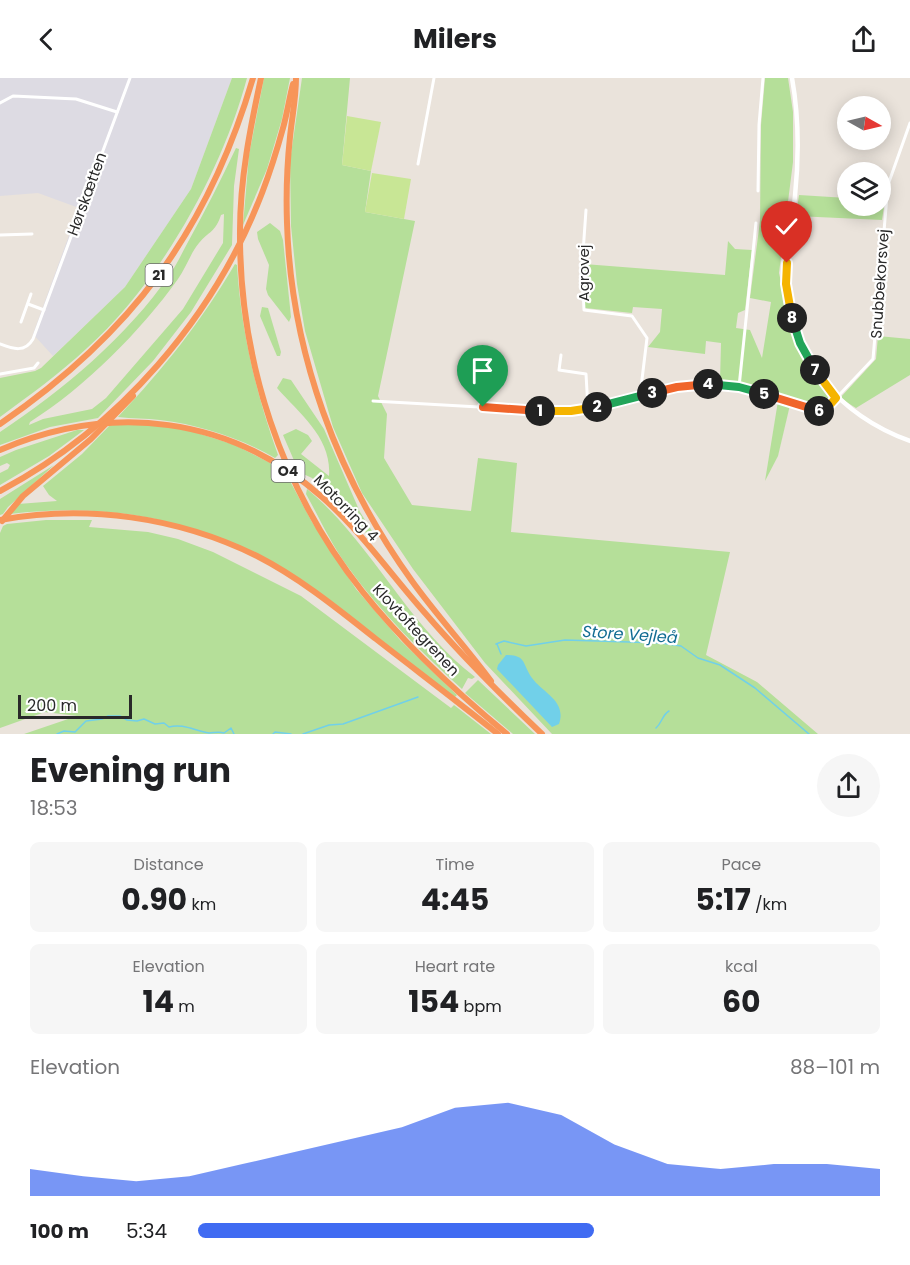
<!DOCTYPE html>
<meta charset="utf-8">
<style>
body{margin:0;font-family:Poppins,sans-serif;background:#f6f6f6;color:#202124;height:100vh;display:flex;flex-direction:column;font-size:22px;white-space:nowrap}
*{box-sizing:border-box;margin:0}
p{font-size:20px;color:#757577}
.icon{flex:none;width:33px;height:33px;fill:none;stroke:currentColor;stroke-width:2;stroke-linecap:round;stroke-linejoin:round}
.map{position:relative;height:656px;overflow:hidden}
.sheet{display:flex;flex-direction:column;background:#fff;flex:1}
.sheet>*{flex:none}
.needle{width:39px;rotate:98deg}
.controls{position:absolute;left:837px;top:18px;display:grid;gap:12px}
.controls a{display:grid;place-items:center;width:54px;height:54px;border-radius:50%;background:#fff;box-shadow:0 3px 15px #0003;font-size:30px}
.scale{position:absolute;left:18px;bottom:15px;width:114px;box-sizing:border-box;padding-left:6px;border:3px solid #292929;border-top:0;font-size:16px;line-height:21px;white-space:nowrap;color:#292929;-webkit-text-stroke:4px #fff;paint-order:stroke}
.pin{position:absolute;display:grid;place-items:center;width:51px;height:51px;color:#fff;margin:-62px -26px;border-radius:50% 50% 50% 0;rotate:-45deg;box-shadow:0 0 6px #0007}
.pin .icon{rotate:45deg}
.km{position:absolute;width:30px;height:30px;margin:-15px;border-radius:50%;background:#222;color:#fff;font-size:16px;line-height:30px;text-align:center}
.round{display:grid;place-items:center;flex:none;width:63px;height:63px;border-radius:32px;background:#f6f6f6}
.head{display:flex;align-items:center;justify-content:space-between;height:102px;padding:0 30px}
h1{font-size:33px;font-weight:700;line-height:45px}
.stats{display:grid;grid-template-columns:repeat(3,1fr);gap:9px;height:102px;padding:6px 30px}
.stats div{display:grid;align-content:center;border-radius:9px;background:#f6f6f6;text-align:center}
.stats b{font-size:30px;font-weight:700}
.stats small{font-size:16px;font-weight:400}
.stats p{font-size:16px}
.chart{height:168px;padding:12px 30px}
.chart p{display:flex;justify-content:space-between}
.chart svg{width:100%;height:108px;margin-top:6px;fill:#406bf2;opacity:.7}
ul{padding:0 30px;list-style:none;font-size:20px}
li{display:grid;grid-template-columns:96px 72px 1fr;align-items:center;height:45px}
li i{height:15px;border-radius:8px;background:#406bf2}
header{display:flex;justify-content:space-between;align-items:center;height:78px;padding:0 30px;background:#fff;font-size:27px;font-weight:700}
.map>svg:first-child{display:block}
.industrial{fill:#dddbe3}
.green{fill:#b5df99;fill-rule:evenodd}
.pitch{fill:#c8e695}
.water{fill:#71d0e9}
.lines{fill:none;stroke-linecap:round;stroke-linejoin:round}
.stream{stroke:#71d0e9;stroke-width:1.5}
.street{stroke:#fff;stroke-width:3}
.secondary{stroke:#fff;stroke-width:4.5}
.highway{stroke:#f79559;stroke-width:6}
.split-1-casing{stroke:#fff;stroke-width:12}
.split-2-casing{stroke:#fff;stroke-width:12}
.split-3-casing{stroke:#fff;stroke-width:12}
.split-4-casing{stroke:#fff;stroke-width:12}
.split-5-casing{stroke:#fff;stroke-width:12}
.split-6-casing{stroke:#fff;stroke-width:12}
.split-7-casing{stroke:#fff;stroke-width:12}
.split-8-casing{stroke:#fff;stroke-width:12}
.split-9-casing{stroke:#fff;stroke-width:12}
.split-1{stroke:#f0652b;stroke-width:8}
.split-2{stroke:#f5b400;stroke-width:8}
.split-3{stroke:#22a559;stroke-width:8}
.split-4{stroke:#f0652b;stroke-width:8}
.split-5{stroke:#22a559;stroke-width:8}
.split-6{stroke:#f0652b;stroke-width:8}
.split-7{stroke:#f5b400;stroke-width:8}
.split-8{stroke:#22a559;stroke-width:8}
.split-9{stroke:#f5b400;stroke-width:8}
.labels{text-anchor:middle;stroke-width:4.5;stroke-linejoin:round;paint-order:stroke}
.shield{fill:#fff;stroke:#696969;stroke-width:1.5}
.shield-label{font-size:14px;font-weight:bold;fill:#292929}
.street-label{font-size:15px;fill:#292929;stroke:#fff}
.water-label{font-size:16px;font-style:italic;fill:#136d93;stroke:#fff}
</style>
<header><svg class="icon" aria-label="back" viewBox="0 0 24 24"><path d="M15 5l-7 7 7 7"/></svg>Milers<svg class="icon" aria-label="share" viewBox="0 0 24 24"><path d="M12 15V3M7 8l5-5 5 5M5 13v7h14v-7"/></svg></header>
<div class="map">
<svg width="910" height="656" viewBox="0 0 910 656">
<rect width="100%" height="100%" fill="#eae3db"/>
<!-- industrial -->
<polygon class="industrial" points="0,0 232,0 191,111 125,209 53,278 33,256 79,130 38,115 0,118"/>
<!-- green -->
<g class="green">
<path d="M 232,0 L 247,0 C 222,94 159,206 86,271 C 59,296 30,317 0,339 L 0,300 L 35,293 L 41,290 L 125,209 L 191,111 Z"/>
<polygon points="264,0 290,0 282,41 267,91 243,147 249,77"/>
<polygon points="302,0 350,0 342,87 371,93 365,134 415,143 378,318 387,336 384,380 412,427 471,433 478,380 517,385 511,454 730,474 706,577 757,604 818,656 552,656 485,585 413,491 362,415 333,349 305,253 297,206 291,148 290,83"/>
<polygon points="765,0 788,0 793,34 793,84 779,195 791,249 798,266 806,285 830,320 824,330 815,330 757,310 720,303 721,265 706,263 705,276 648,269 660,254 662,231 633,229 632,235 585,230 584,186 725,197 728,163 735,171 752,172 745,232 738,235 736,250 750,252 762,280 771,224 750,220 760,143 761,47"/>
<path d="M 236,70 L 239,71 L 234,108 L 232,167 L 191,234 L 153,283 L 98,340 L 50,349 L 0,367 L 0,354 C 63,312 127,259 170,196 C 177,186 182,175 188,164 C 205,133 221,102 236,70 ZM 224,136 L 223,165 L 183,231 L 106,320 L 92,331 L 43,341 L 29,347 L 30,344 C 84,310 141,253 178,201 C 186,190 190,176 199,165 C 209,153 215,155 221,137 Z"/>
<polygon points="799,117 847,120 848,128 880,128 881,122 885,122 882,142 796,138"/>
<polygon points="270,145 280,153 283,162 291,239 289,244 268,217 266,211 269,187 258,161 257,154"/>
<path d="M 235,186 L 237,187 C 241,253 256,315 278,377 L 275,380 C 240,360 201,347 160,342 C 146,340 132,341 118,339 C 164,290 201,244 235,186 Z"/>
<polygon points="262,229 268,230 281,274 280,278 277,278 260,238"/>
<polygon points="878,258 910,261 910,297 856,330 840,320 876,281"/>
<path d="M 283,300 L 291,302 L 324,351 L 360,434 L 372,453 L 367,456 L 333,418 L 312,400 L 299,394 L 283,357 L 296,351 L 308,357 L 312,363 L 301,376 L 329,398 C 332,360 300,336 277,310 Z"/>
<polygon points="778,323 790,327 778,378 765,403"/>
<path d="M 111,346 L 143,346 L 188,352 L 235,367 L 284,392 L 312,444 L 356,511 L 401,563 L 457,617 L 455,619 L 264,480 L 156,441 C 105,431 61,430 10,436 L 18,426 L 57,423 L 49,417 L 43,408 L 82,376 Z"/>
<polygon points="77,352 84,352 49,378 0,407 0,395 8,391 10,387 7,385 0,388 0,379 16,372"/>
<polygon points="54,387 8,429 3,436 0,437 0,421"/>
<path d="M 307,411 C 372,465 407,547 475,599 L 472,601 L 468,600 L 462,611 C 421,574 381,535 348,489 C 331,466 320,441 306,416 Z"/>
<polygon points="46,442 92,442 89,449 148,454 178,461 213,474 301,518 451,630 454,627 491,656 24,656 77,638 45,634 0,650 0,455 3,448 7,446"/>
<polygon points="478,602 535,656 513,656 465,615"/>
</g>
<!-- pitch -->
<g class="pitch">
<polygon points="347,38 381,44 371,93 342,87"/>
<polygon points="372,95 411,101 404,141 365,134"/>
</g>
<!-- water -->
<path class="water" d="M 506,577 C 527,577 522,586 532,600 C 543,615 567,623 559,646 L 552,649 L 497,591 L 498,587 Z"/>
<g class="lines">
<!-- stream -->
<g class="stream">
<polyline points="496,566 504,563 526,568 565,562 661,565 681,568 698,580 720,587 755,610 809,656"/>
<polyline points="497,566 501,576"/>
<path d="M 656,650 C 662,645 662,637 669,633"/>
<path d="M 57,656 L 64,653 L 75,654 L 86,643 L 102,641 L 108,638 L 120,638 L 127,642 L 137,643 L 144,641 L 155,646 L 164,645 L 169,649 C 183,645 195,653 209,655 C 214,655 218,653 224,655 L 231,650 L 234,656"/>
<polyline points="273,656 275,654 291,656"/>
<polyline points="303,656 329,647 343,646 418,619"/>
</g>
<!-- street -->
<g class="street">
<polyline points="0,25 13,18 76,21 117,34"/>
<polyline points="418,86 434,0"/>
<polyline points="758,113 759,47 763,0"/>
<polyline points="586,132 582,189 584,232 632,238 647,260 640,318"/>
<polyline points="0,157 32,156"/>
<polyline points="28,226 44,232"/>
<polyline points="21,244 31,216"/>
<path d="M 0,266 C 13,271 25,275 33,261 L 130,0"/>
<polyline points="561,277 559,292 586,296 588,331"/>
<polyline points="0,296 34,290 38,285"/>
<polyline points="739,309 756,145"/>
<path d="M 373,323 L 552,333 C 569,333 586,332 602,328 C 633,321 665,307 697,306 C 738,304 776,320 814,332 L 825,332 L 873,281 L 887,118 L 889,104 L 910,45"/>
</g>
<!-- secondary -->
<path class="secondary" d="M 792,0 C 799,39 799,79 795,118 C 792,147 785,176 786,205 C 789,281 841,338 910,363"/>
<!-- highway -->
<g class="highway">
<path d="M 261,0 C 250,51 240,101 240,153 C 239,282 281,411 362,513 C 404,566 455,613 507,656"/>
<path d="M 296,0 C 296,20 292,39 290,59 C 287,87 286,116 287,145 C 291,274 337,399 412,503 C 437,538 466,569 491,603"/>
<path d="M 0,346 C 131,256 208,153 253,0"/>
<path d="M 0,372 C 112,324 230,338 322,419 C 361,453 391,497 425,535 C 462,578 501,617 542,656"/>
<path d="M 0,413 C 119,350 214,240 262,115 C 270,94 277,72 283,50 C 287,36 289,21 293,6"/>
<path d="M 0,442 C 86,426 178,439 257,478 C 300,500 338,531 376,561 C 417,593 458,624 498,656"/>
<polyline points="2,443 23,418 91,361 133,318"/>
</g>
</g>
<g class="lines">
<defs>
<polyline id="split-1" points="483,329 540,333"/>
<polyline id="split-2" points="540,333 571,333 597,329"/>
<polyline id="split-3" points="597,329 652,315"/>
<polyline id="split-4" points="652,315 677,309 708,306"/>
<polyline id="split-5" points="708,306 739,309 764,316"/>
<polyline id="split-6" points="764,316 819,333"/>
<polyline id="split-7" points="815,292 836,320 825,332 819,333"/>
<polyline id="split-8" points="792,240 800,265 815,292"/>
<polyline id="split-9" points="787,185 786,206 792,240"/>
</defs>
<!-- split-1 casing -->
<use href="#split-1" class="split-1-casing"/>
<!-- split-2 casing -->
<use href="#split-2" class="split-2-casing"/>
<!-- split-3 casing -->
<use href="#split-3" class="split-3-casing"/>
<!-- split-4 casing -->
<use href="#split-4" class="split-4-casing"/>
<!-- split-5 casing -->
<use href="#split-5" class="split-5-casing"/>
<!-- split-6 casing -->
<use href="#split-6" class="split-6-casing"/>
<!-- split-7 casing -->
<use href="#split-7" class="split-7-casing"/>
<!-- split-8 casing -->
<use href="#split-8" class="split-8-casing"/>
<!-- split-9 casing -->
<use href="#split-9" class="split-9-casing"/>
<!-- split-1 -->
<use href="#split-1" class="split-1"/>
<!-- split-2 -->
<use href="#split-2" class="split-2"/>
<!-- split-3 -->
<use href="#split-3" class="split-3"/>
<!-- split-4 -->
<use href="#split-4" class="split-4"/>
<!-- split-5 -->
<use href="#split-5" class="split-5"/>
<!-- split-6 -->
<use href="#split-6" class="split-6"/>
<!-- split-7 -->
<use href="#split-7" class="split-7"/>
<!-- split-8 -->
<use href="#split-8" class="split-8"/>
<!-- split-9 -->
<use href="#split-9" class="split-9"/>
</g>
<g class="labels">
<!-- shield labels -->
<g class="shield">
<rect x="145.5" y="186" width="27" height="22" rx="4.5"/>
<rect x="271.5" y="382" width="33" height="22" rx="4.5"/>
</g>
<g class="shield-label">
<text x="159" y="202">21</text>
<text x="288" y="398">O4</text>
</g>
<!-- street labels -->
<g class="street-label">
<text transform="translate(87 116) rotate(-70)" y="5">Hørskætten</text>
<text transform="translate(584 195) rotate(-90)" y="5">Agrovej</text>
<text transform="translate(880 206) rotate(-86)" y="5">Snubbekorsvej</text>
<text transform="translate(346 430) rotate(46)" y="5">Motorring 4</text>
<text transform="translate(416 552) rotate(47)" y="5">Klovtoftegrenen</text>
</g>
<!-- water labels -->
<g class="water-label">
<text transform="translate(630 556) rotate(4)" y="6">Store Vejleå</text>
</g>
</g>
</svg>
<div class="controls">
<a><svg class="needle" viewBox="-14 -14 28 28"><path d="M0-13l5 13h-10z" fill="#e53935"/><path d="M0 13l5-13h-10z" fill="#757577"/></svg></a>
<a><svg class="icon" aria-label="layers" viewBox="0 0 24 24"><path d="M12 4l9 5-9 5-9-5zM3 14l9 5 9-5"/></svg></a>
</div>
<div class="scale">200 m</div>
<div class="pin" style="left:483px;top:329px;background:#1e9e55"><svg class="icon" aria-label="arrive" viewBox="0 0 24 24"><path d="M6 21V4h12l-3 4 3 4H6"/></svg></div>
<div class="pin" style="left:787px;top:185px;background:#d93025"><svg class="icon" aria-label="check" viewBox="0 0 24 24"><path d="M5 12l5 5 9-10"/></svg></div>
<b class="km" style="left:540px;top:333px">1</b>
<b class="km" style="left:597px;top:329px">2</b>
<b class="km" style="left:652px;top:315px">3</b>
<b class="km" style="left:708px;top:306px">4</b>
<b class="km" style="left:764px;top:316px">5</b>
<b class="km" style="left:819px;top:333px">6</b>
<b class="km" style="left:815px;top:292px">7</b>
<b class="km" style="left:792px;top:240px">8</b>
</div>
<section class="sheet">
<div class="head"><div><h1>Evening run</h1><p>18:53</p></div><a class="round"><svg class="icon" aria-label="share" viewBox="0 0 24 24"><path d="M12 15V3M7 8l5-5 5 5M5 13v7h14v-7"/></svg></a></div>
<div class="stats">
<div><p>Distance</p><b>0.90<small> km</small></b></div>
<div><p>Time</p><b>4:45</b></div>
<div><p>Pace</p><b>5:17<small> /km</small></b></div>
</div>
<div class="stats">
<div><p>Elevation</p><b>14<small> m</small></b></div>
<div><p>Heart rate</p><b>154<small> bpm</small></b></div>
<div><p>kcal</p><b>60</b></div>
</div>
<div class="chart"><p><span>Elevation</span>88–101 m</p>
<svg viewBox="0 0 160 44" preserveAspectRatio="none"><path d="M0 44V33L10 36L20 38L30 36L40 31L50 26L60 21L70 16L80 8L90 6L100 11L110 23L120 31L130 33L140 31L150 31L160 33V44z"/></svg>
</div>
<ul>
<li><b>100 m</b>5:34<i style="width:58%"></i></li>
</ul>
</section>
